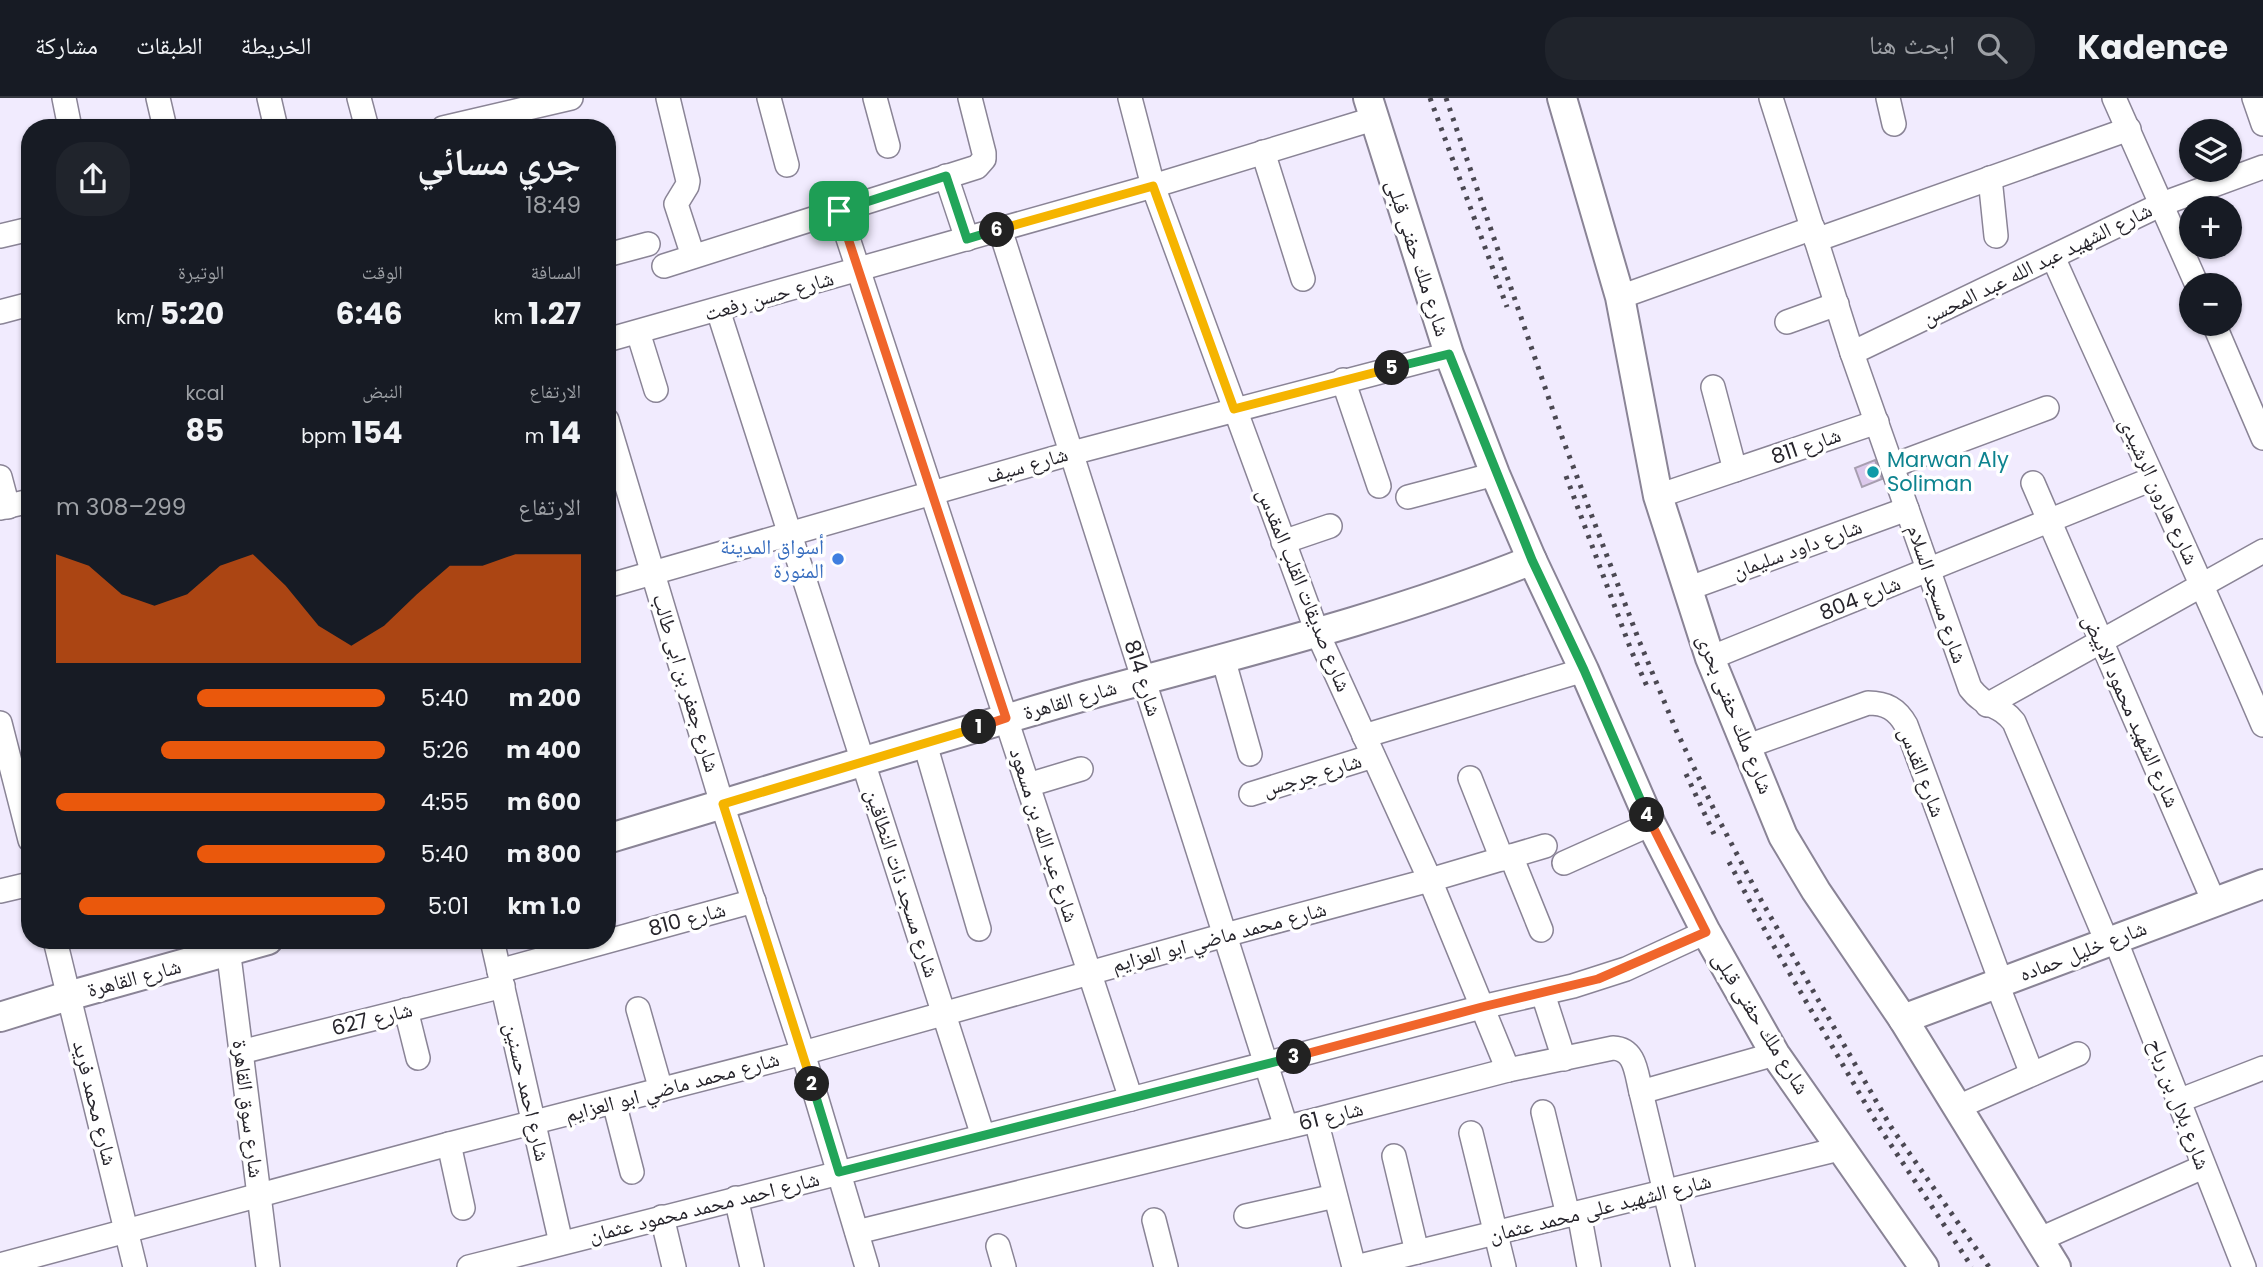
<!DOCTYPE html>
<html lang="ar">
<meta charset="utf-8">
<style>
body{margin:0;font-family:Poppins,"Noto Naskh Arabic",sans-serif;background:#20242c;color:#f1f3f6;direction:rtl;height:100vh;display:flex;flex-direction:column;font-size:26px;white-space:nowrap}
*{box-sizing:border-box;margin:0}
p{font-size:23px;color:#9ea1a6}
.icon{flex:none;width:38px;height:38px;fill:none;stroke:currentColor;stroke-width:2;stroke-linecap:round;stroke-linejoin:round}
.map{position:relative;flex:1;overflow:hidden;direction:ltr}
.sheet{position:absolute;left:21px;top:21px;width:595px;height:830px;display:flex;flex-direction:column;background:#171b24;border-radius:28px;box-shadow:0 2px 5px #0004;direction:rtl}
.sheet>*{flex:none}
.controls{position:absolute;left:2179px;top:21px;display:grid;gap:14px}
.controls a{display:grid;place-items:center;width:63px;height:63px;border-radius:50%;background:#171b24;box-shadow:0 2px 5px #0004;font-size:35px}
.pin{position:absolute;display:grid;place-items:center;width:60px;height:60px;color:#fff;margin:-30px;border-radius:14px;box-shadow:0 4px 10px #0006}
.km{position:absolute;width:35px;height:35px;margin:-18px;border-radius:50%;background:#222;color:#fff;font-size:19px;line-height:35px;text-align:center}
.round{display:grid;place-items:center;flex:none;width:74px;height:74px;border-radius:28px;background:#20242c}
.overview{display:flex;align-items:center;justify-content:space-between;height:119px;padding:0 35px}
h1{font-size:38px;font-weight:700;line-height:52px}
.figures{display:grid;grid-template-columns:repeat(3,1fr);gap:10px;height:119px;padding:7px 35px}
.figures div{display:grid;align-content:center}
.figures b{font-size:30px;font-weight:700}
.figures small{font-size:19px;font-weight:400}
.figures p{font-size:19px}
.chart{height:196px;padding:14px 35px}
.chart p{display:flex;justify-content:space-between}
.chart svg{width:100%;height:126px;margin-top:7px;fill:#ea580c;opacity:.7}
ul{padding:0 35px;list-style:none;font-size:23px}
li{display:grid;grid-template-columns:112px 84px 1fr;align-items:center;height:52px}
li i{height:18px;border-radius:9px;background:#ea580c}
header{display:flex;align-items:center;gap:42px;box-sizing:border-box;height:98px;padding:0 35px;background:#171b24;border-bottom:2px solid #363941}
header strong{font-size:33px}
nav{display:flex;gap:38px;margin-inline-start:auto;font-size:24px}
.search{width:490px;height:63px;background:#20242c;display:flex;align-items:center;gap:18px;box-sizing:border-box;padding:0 24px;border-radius:28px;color:#9ea1a6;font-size:26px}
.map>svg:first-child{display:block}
.building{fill:#dcc9ec;stroke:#a79eb0;stroke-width:2}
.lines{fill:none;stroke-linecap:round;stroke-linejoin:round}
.minor-casing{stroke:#8a8496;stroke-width:26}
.tertiary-casing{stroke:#8a8496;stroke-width:32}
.minor{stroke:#fff;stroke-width:23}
.tertiary{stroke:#fff;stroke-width:28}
.rail{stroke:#4b4852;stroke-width:5;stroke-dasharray:3.5 7;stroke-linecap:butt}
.split-1-casing{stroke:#fff;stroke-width:14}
.split-2-casing{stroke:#fff;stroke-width:14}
.split-3-casing{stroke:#fff;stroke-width:14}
.split-4-casing{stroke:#fff;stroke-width:14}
.split-5-casing{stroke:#fff;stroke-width:14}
.split-6-casing{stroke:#fff;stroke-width:14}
.split-7-casing{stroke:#fff;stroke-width:14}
.split-1{stroke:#f0652b;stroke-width:9}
.split-2{stroke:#f5b400;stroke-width:9}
.split-3{stroke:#22a559;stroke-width:9}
.split-4{stroke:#f0652b;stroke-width:9}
.split-5{stroke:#22a559;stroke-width:9}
.split-6{stroke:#f5b400;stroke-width:9}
.split-7{stroke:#22a559;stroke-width:9}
.culture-dot{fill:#0f9aa8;stroke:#fff;stroke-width:2.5}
.shop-dot{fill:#3f7fe0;stroke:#fff;stroke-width:2.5}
.labels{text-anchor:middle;stroke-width:7;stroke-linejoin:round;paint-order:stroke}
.street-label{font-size:21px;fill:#26242b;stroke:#fff}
.culture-label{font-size:21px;fill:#0d838f;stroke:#fff;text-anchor:start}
.shop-label{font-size:21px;fill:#366cbe;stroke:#fff;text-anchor:end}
</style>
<header>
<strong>Kadence</strong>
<div class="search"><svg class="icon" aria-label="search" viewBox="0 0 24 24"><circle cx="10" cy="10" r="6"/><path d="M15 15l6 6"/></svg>ابحث هنا</div>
<nav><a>الخريطة</a><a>الطبقات</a><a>مشاركة</a></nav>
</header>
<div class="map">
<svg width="2263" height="1169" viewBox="0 0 2263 1169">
<rect width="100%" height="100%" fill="#f1ebfe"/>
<!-- building -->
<polygon class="building" points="1875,362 1882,381 1862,389 1855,370"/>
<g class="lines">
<defs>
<g id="minor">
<polyline points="64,0 70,30"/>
<polyline points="158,0 165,30"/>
<polyline points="269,0 276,30"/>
<polyline points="359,0 367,30"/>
<polyline points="668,0 688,83 687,88 676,106 693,158"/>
<polyline points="769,0 787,67"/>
<polyline points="875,0 888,48"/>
<polyline points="1130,0 1153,88 1317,534 1430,782 1508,972"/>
<path d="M 1771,0 L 1852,255 L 1970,590 C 1986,611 1998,604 2014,624 L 2107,844"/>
<polyline points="1888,0 1894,26"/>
<polyline points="2114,0 2197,187"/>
<polyline points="2254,0 2263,26"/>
<polyline points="443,30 571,0"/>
<polyline points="1263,54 1303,181"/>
<polyline points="946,78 967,141"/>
<polyline points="1990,80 1996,138"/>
<polyline points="839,113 1131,1001"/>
<polyline points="1000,131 1286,1029"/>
<polyline points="0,138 30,131"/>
<polyline points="1816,142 2129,31"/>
<polyline points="607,157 648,146"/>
<path d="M 2053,159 C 2123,316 2196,470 2263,627"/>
<polyline points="664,168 977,69 984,61 984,55 970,0"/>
<polyline points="1620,199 1813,130"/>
<polyline points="718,212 983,1038"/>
<polyline points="0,214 30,206"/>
<polyline points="1787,224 1837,206"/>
<polyline points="2214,226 2263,340"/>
<polyline points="638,234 656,292"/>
<polyline points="607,242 1153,88 1373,21"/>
<polyline points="1852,255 2162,106 2263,69"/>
<polyline points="1343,282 1379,388"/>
<polyline points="1713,289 1735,372"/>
<polyline points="607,322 722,706 803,955 867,1169"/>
<polyline points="1892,368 2047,310"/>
<polyline points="0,379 8,409"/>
<polyline points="2033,385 2214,804"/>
<polyline points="1658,398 1877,324"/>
<polyline points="1408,399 1495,376"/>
<polyline points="0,410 30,403"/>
<polyline points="1283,444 1330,428"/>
<polyline points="607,488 1072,355 1449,256"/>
<polyline points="1687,491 1907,411"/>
<polyline points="1223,560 1250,656"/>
<polyline points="1710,560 2152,381"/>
<polyline points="1987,607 2263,453"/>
<polyline points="0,625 30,742"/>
<polyline points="1364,638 1584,572"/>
<polyline points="925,646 979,831"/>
<path d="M 1748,648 L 1868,605 C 1886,605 1897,611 1906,627 L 2001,884"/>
<polyline points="1470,680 1502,761"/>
<polyline points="1028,687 1081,671"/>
<polyline points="1251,696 1373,658"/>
<polyline points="1511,758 1541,832"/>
<polyline points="1564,765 1651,726"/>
<polyline points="0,793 30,786"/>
<polyline points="2115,841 2244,1169"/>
<polyline points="55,842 135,1169"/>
<polyline points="227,842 268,1169"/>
<polyline points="492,842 561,1145"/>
<polyline points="499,873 754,803"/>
<polyline points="1997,886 2032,976"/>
<polyline points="1543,896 1564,961"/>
<polyline points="638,911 661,992"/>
<polyline points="406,912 418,960"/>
<polyline points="241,954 503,888"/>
<polyline points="1641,994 1683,1169"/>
<polyline points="2178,1003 2263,970"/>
<polyline points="614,1004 632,1074"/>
<polyline points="1958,1009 2078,956"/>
<polyline points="1543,1014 1568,1117"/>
<polyline points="1316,1022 1354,1169"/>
<polyline points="1471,1035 1504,1169"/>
<polyline points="449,1046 463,1110"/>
<polyline points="1394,1058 1417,1154"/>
<polyline points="736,1100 752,1169"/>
<polyline points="1579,1115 1589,1169"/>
<polyline points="1246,1118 1335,1098"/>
<polyline points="662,1119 674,1169"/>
<polyline points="1154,1122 1166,1169"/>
<path d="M 857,1134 L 1316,1022 L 1508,972 L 1613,950 C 1636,951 1636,975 1641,994 L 1775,956"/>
<polyline points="2038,1142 2203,1069"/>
<polyline points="998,1148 1004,1169"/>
<polyline points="0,1167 449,1046 803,955 1225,837 1430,782 1545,748"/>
<polyline points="469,1169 1131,1001 1482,909 1573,888 1626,871 1706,834"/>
<polyline points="1356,1169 1843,1050"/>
</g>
<g id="tertiary">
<polyline points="1368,0 1449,256 1495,376 1532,462 1584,572 1651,726 1706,834 1775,956 1924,1169"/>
<polyline points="1562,0 1620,199 1658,398 1710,560 1783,738 1816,793 1903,921 2056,1169"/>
<path d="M 607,741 C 767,693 927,643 1088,597 C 1237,556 1388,520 1532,462"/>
<polyline points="0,919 68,898 268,842"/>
<polyline points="1903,921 2263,786"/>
</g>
</defs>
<!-- minor casing -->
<use href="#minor" class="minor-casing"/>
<!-- tertiary casing -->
<use href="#tertiary" class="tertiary-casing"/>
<!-- minor -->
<use href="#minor" class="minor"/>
<!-- tertiary -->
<use href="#tertiary" class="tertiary"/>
<!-- rail -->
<g class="rail">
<polyline points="1430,0 1507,209"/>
<polyline points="1446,0 1562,339 1638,540 1676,632 1719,722 1761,802 1891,1029 1989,1169"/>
<polyline points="1566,378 1631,552 1649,593"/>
<polyline points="1686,676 1714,736"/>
<polyline points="1729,764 1768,838 1879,1029 1972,1169"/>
</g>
</g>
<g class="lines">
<defs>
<polyline id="split-1" points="839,113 1006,620 979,629"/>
<polyline id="split-2" points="812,986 723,706 979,629"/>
<polyline id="split-3" points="812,986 839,1074 1294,959"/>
<polyline id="split-4" points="1294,959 1482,909 1598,881 1706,834 1647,717"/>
<polyline id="split-5" points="1392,270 1449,256 1532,462 1584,572 1647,717"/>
<polyline id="split-6" points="997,132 1153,88 1234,311 1392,270"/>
<polyline id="split-7" points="839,113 946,78 967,141 997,132"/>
</defs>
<!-- split-1 casing -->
<use href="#split-1" class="split-1-casing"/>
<!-- split-2 casing -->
<use href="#split-2" class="split-2-casing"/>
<!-- split-3 casing -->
<use href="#split-3" class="split-3-casing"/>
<!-- split-4 casing -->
<use href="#split-4" class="split-4-casing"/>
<!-- split-5 casing -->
<use href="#split-5" class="split-5-casing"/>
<!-- split-6 casing -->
<use href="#split-6" class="split-6-casing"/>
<!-- split-7 casing -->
<use href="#split-7" class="split-7-casing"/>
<!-- split-1 -->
<use href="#split-1" class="split-1"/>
<!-- split-2 -->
<use href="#split-2" class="split-2"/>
<!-- split-3 -->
<use href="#split-3" class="split-3"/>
<!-- split-4 -->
<use href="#split-4" class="split-4"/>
<!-- split-5 -->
<use href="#split-5" class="split-5"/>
<!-- split-6 -->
<use href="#split-6" class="split-6"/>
<!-- split-7 -->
<use href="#split-7" class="split-7"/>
</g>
<!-- markers -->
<circle class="culture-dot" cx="1873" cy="374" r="7"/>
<circle class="shop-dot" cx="838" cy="461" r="7"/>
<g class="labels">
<!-- street labels -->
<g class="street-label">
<text transform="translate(1418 160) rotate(72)" y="7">شارع ملك حفنى قبلى</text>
<text transform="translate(2037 166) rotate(-26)" y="7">شارع الشهيد عبد الله عبد المحسن</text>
<text transform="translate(769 198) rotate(-16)" y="7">شارع حسن رفعت</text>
<text transform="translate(1806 348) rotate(-19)" y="7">شارع 811</text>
<text transform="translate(1027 367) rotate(-16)" y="7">شارع سيف</text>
<text transform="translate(2159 393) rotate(65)" y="7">شارع هارون الرشيدى</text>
<text transform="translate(1797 451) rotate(-20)" y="7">شارع داود سليمان</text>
<text transform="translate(1304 492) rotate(68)" y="7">شارع صديقات القلب المقدس</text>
<text transform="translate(1937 496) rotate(71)" y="7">شارع مسجد السلام</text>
<text transform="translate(1860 500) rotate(-22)" y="7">شارع 804</text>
<text transform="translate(1143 580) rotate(72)" y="7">شارع 814</text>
<text transform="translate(686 585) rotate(73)" y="7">شارع جعفر بن ابى طالب</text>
<text transform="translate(1070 602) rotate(-16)" y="7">شارع القاهرة</text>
<text transform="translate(2131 613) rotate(66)" y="7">شارع الشهيد محمود الابيض</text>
<text transform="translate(1735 616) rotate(68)" y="7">شارع ملك حفنى بحرى</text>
<text transform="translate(1922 674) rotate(69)" y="7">شارع القدس</text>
<text transform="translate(1312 677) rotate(-17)" y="7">شارع جرجس</text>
<text transform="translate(1044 737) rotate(72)" y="7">شارع عبد الله بن مسعود</text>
<text transform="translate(902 785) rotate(72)" y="7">شارع مسجد ذات النطاقين</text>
<text transform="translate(687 821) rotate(-15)" y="7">شارع 810</text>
<text transform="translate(1219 839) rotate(-15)" y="7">شارع محمد ماضي ابو العزايم</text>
<text transform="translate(2083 853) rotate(-21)" y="7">شارع خليل حماده</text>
<text transform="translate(134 880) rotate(-15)" y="7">شارع القاهرة</text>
<text transform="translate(372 921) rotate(-14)" y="7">شارع 627</text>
<text transform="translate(1761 925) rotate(58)" y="7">شارع ملك حفنى قبلى</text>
<text transform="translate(672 989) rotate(-15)" y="7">شارع محمد ماضي ابو العزايم</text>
<text transform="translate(527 994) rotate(77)" y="7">شارع احمد حسنين</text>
<text transform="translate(95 1005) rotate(76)" y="7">شارع محمد فريد</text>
<text transform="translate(2179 1006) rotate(69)" y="7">شارع بلال بن رباح</text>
<text transform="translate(248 1011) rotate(83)" y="7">شارع سوق القاهرة</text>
<text transform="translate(1331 1018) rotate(-14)" y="7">شارع 61</text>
<text transform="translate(704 1109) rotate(-14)" y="7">شارع احمد محمد محمود عثمان</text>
<text transform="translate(1600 1110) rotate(-14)" y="7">شارع الشهيد على محمد عثمان</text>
</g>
<!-- culture labels -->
<g class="culture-label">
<text x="1887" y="369">Marwan Aly<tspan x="1887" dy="24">Soliman</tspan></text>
</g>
<!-- shop labels -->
<g class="shop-label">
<text x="824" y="456">أسواق المدينة<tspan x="824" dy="24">المنورة</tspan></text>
</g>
</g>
</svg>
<div class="controls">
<a><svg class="icon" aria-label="layers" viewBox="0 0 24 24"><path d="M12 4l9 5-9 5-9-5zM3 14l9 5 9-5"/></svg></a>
<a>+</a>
<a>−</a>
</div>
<div class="pin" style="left:839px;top:113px;background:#1e9e55"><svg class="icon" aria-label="arrive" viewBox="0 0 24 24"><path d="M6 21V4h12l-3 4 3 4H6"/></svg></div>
<b class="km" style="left:979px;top:629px">1</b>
<b class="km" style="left:812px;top:986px">2</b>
<b class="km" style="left:1294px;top:959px">3</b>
<b class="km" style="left:1647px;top:717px">4</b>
<b class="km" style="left:1392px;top:270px">5</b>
<b class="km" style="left:997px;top:132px">6</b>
<section class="sheet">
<div class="overview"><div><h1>جري مسائي</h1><p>18:49</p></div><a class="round"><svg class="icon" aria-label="share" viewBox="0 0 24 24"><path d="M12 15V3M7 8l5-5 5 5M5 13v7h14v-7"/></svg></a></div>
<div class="figures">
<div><p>المسافة</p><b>1.27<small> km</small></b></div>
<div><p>الوقت</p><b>6:46</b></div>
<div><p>الوتيرة</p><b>5:20<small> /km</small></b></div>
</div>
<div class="figures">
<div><p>الارتفاع</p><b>14<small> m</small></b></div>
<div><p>النبض</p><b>154<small> bpm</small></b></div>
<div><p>kcal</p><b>85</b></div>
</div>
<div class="chart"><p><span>الارتفاع</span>299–308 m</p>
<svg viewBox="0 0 160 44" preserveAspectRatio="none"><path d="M0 44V6L10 10L20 20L30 24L40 20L50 10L60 6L70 17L80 31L90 38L100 31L110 20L120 10L130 10L140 6L150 6L160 6V44z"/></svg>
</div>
<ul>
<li><b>200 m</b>5:40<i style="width:57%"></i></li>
<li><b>400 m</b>5:26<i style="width:68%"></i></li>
<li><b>600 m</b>4:55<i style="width:100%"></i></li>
<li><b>800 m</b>5:40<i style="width:57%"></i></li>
<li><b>1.0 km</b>5:01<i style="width:93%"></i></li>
</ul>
</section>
</div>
